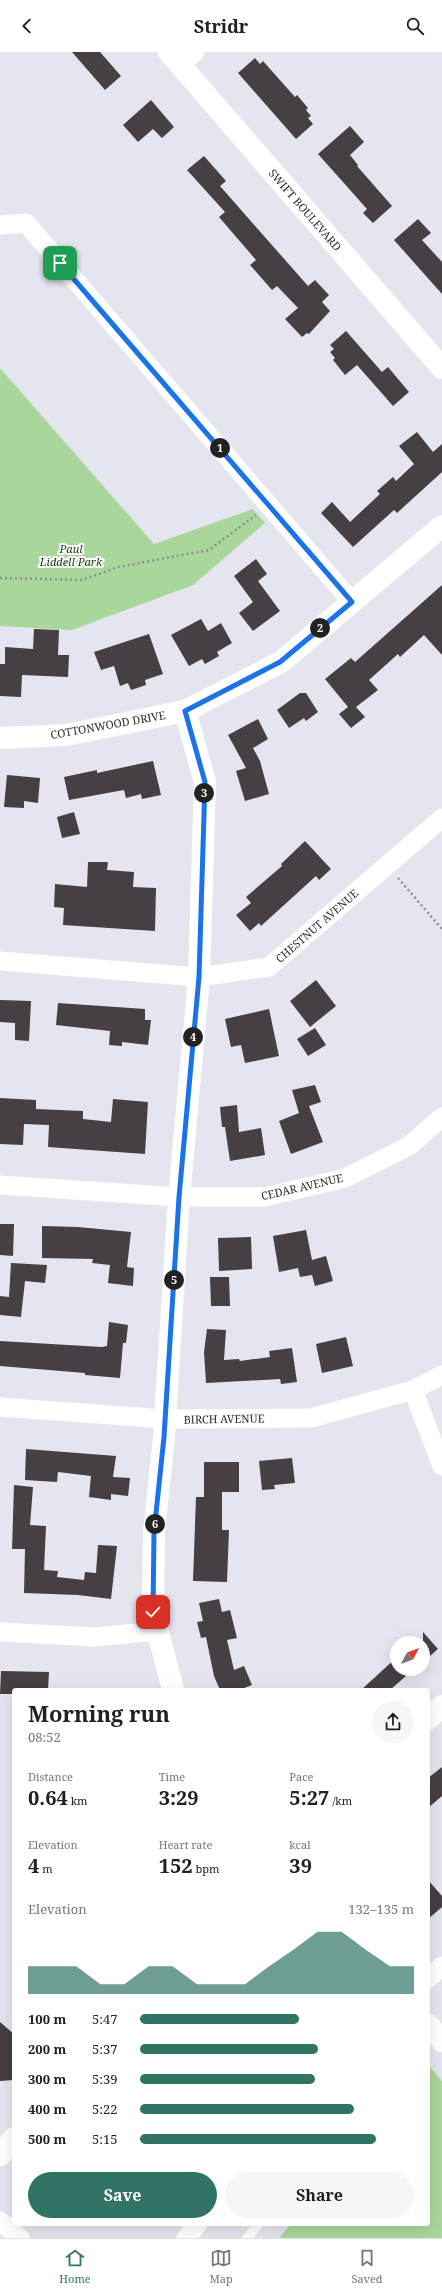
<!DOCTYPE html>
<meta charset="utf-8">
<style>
body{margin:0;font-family:"Noto Serif",serif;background:#f6f6f6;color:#202124;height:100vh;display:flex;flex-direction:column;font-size:15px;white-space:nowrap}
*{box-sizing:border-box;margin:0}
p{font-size:13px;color:#757577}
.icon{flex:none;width:22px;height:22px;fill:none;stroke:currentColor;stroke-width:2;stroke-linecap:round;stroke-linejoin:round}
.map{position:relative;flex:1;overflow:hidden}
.panel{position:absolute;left:12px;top:1636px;width:418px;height:538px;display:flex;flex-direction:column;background:#fff;border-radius:4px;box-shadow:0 4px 16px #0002}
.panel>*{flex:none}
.needle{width:26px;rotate:49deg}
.buttons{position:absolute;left:390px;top:1584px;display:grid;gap:8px}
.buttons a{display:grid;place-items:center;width:40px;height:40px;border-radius:50%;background:#fff;box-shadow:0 4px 16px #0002;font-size:20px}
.pin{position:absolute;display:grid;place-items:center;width:34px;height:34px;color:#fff;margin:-17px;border-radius:8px;box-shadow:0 2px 6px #0006}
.km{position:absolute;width:20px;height:20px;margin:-10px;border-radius:50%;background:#222;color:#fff;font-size:11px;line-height:20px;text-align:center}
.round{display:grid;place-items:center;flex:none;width:42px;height:42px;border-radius:21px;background:#f6f6f6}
.overview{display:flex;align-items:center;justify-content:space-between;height:68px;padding:0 16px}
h1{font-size:22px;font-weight:700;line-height:30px}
.metrics{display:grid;grid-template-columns:repeat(3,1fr);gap:6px;height:68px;padding:4px 16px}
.metrics div{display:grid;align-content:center}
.metrics b{font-size:20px;font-weight:700}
.metrics small{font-size:11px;font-weight:400}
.metrics p{font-size:11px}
.chart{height:112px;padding:8px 16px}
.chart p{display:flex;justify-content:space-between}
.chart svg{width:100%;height:72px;margin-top:4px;fill:#317466;opacity:.7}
.button{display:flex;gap:8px;margin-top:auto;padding:8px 16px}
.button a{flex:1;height:46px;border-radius:24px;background:#317466;color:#fff;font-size:16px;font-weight:700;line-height:46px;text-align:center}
.button a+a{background:#f6f6f6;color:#202124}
ul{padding:0 16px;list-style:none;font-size:13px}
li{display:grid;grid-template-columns:64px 48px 1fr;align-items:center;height:30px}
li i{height:10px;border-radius:5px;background:#317466}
header{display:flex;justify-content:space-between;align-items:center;height:52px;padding:0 16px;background:#fff;font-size:18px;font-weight:700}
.dock{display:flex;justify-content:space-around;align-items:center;height:56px;border-top:1px solid #e0e0e0;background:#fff;font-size:11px;color:#757577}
.dock a{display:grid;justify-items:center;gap:2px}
.dock .active{color:#317466}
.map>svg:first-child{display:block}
.green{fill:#a9d79b}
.building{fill:#463f44}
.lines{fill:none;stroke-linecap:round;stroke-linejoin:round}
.path{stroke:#8e8e95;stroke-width:2.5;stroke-dasharray:2 3;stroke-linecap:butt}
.service{stroke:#fff;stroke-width:9}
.minor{stroke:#fff;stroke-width:19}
.tertiary{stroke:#fff;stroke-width:22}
.secondary{stroke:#fff;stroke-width:22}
.route-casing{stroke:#fff;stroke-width:8}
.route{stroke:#1a73e8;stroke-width:5}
.labels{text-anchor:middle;stroke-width:4;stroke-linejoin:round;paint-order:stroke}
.street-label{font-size:11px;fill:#2d2d31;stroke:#fff}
.park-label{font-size:11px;font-style:italic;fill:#163509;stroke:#fff}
</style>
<header><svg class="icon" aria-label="back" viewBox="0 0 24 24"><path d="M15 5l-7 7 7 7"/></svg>Stridr<svg class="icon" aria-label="search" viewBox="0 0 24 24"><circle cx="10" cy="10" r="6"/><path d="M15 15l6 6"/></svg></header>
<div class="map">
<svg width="442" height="2186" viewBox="0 0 442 2186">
<rect width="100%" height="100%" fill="#e5e5ef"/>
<!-- green -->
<g class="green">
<polygon points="0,316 154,492 253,457 265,471 193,533 72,578 0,574"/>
<polygon points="428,2013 442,2029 442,2186 279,2186 291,2172 428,2172"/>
</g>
<!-- building -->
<g class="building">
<polygon points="72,0 100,0 121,24 105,38"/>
<polygon points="255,6 260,12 263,9 295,45 297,43 308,56 306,58 311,64 308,66 313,72 296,87 238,21"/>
<polygon points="151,48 174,75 162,86 153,77 138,90 123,73"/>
<polygon points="350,74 364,90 350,103 358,113 357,114 392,154 373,171 363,161 367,157 318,102"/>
<polygon points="204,104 226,129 220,134 308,234 315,228 329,243 322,250 330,259 309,282 307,281 302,285 285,267 298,256 277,234 272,238 250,213 256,208 219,165 225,160 187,118"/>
<polygon points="418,167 431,181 422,188 442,210 442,242 394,188"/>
<polygon points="346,279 382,320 388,315 409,340 393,354 357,313 345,323 333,308 335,306 330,300 334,297 330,293"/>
<polygon points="417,380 433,400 442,392 442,420 397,461 394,458 353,495 321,461 332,450 350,470 380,442 377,439 393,425 396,429 414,412 399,394"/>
<polygon points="256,507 267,522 258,529 280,559 253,579 239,561 253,550 234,524"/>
<polygon points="442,533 442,603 424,583 400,605 398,602 369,628 378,638 356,655 365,665 351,676 339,662 348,655 325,627 351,606 355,610"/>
<polygon points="201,567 208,579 221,571 232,591 217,600 219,604 205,612 202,607 189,614 171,583"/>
<polygon points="34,577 59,578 58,603 69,603 68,625 22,623 21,645 0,644 0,612 5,612 5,595 33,597"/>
<polygon points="149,582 163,622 145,628 146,633 131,638 128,631 120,634 114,614 101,618 94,600"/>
<polygon points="300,641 306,641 318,660 306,669 304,666 289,676 277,658"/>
<polygon points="258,667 268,687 253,696 260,709 269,742 245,749 236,719 246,716 228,683"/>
<polygon points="153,709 161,743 142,747 141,742 126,746 124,738 69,748 64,725 97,718 97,721"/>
<polygon points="7,723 40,726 38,751 24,749 24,756 4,755"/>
<polygon points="74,760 80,782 62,786 57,765"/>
<polygon points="305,789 331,817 319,828 316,824 261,874 259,871 250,879 236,863 251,851 246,845 282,814 281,812"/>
<polygon points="88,810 108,810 107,818 134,820 133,835 156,836 155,879 63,873 64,856 54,855 55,832 87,835"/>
<polygon points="316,928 336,954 310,975 290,949"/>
<polygon points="0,948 31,949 29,989 15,988 15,971 0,970"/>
<polygon points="58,951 145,957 145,968 151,968 148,993 122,990 122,994 109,993 110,979 56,973"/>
<polygon points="269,957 279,1004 245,1011 241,993 231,995 225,967"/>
<polygon points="315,976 326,993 308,1004 297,987"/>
<polygon points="315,1033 321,1050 309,1054 323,1090 291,1102 279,1069 299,1061 292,1038"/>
<polygon points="0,1046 36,1048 36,1057 83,1059 83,1067 111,1070 113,1047 148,1050 145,1102 48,1095 49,1073 24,1072 23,1093 0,1092"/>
<polygon points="237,1053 239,1080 261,1076 265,1103 230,1109 225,1075 222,1075 220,1055"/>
<polygon points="0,1172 14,1172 13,1204 0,1203"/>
<polygon points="42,1174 78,1175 131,1180 127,1215 134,1216 133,1234 108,1231 110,1213 92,1211 93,1207 42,1206"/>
<polygon points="306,1178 312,1208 326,1204 333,1229 315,1234 312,1223 300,1225 298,1216 279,1220 273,1184"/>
<polygon points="251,1185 252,1217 219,1219 218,1186"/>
<polygon points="11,1211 47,1213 45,1231 25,1229 21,1265 0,1263 0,1244 9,1245"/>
<polygon points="210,1225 229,1225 230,1254 211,1254"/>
<polygon points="109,1270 128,1273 126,1291 123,1291 120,1326 85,1323 85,1321 0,1314 0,1289 102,1295 107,1294"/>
<polygon points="207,1277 226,1278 224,1308 239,1307 240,1309 270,1305 269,1299 292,1296 297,1330 281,1332 280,1327 206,1331 204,1300"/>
<polygon points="346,1285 353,1314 322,1321 316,1292"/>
<polygon points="26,1397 116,1404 113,1425 130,1426 128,1444 111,1442 111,1448 89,1445 91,1424 58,1420 57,1430 25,1428"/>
<polygon points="292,1406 295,1431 274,1433 275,1437 262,1438 259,1409"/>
<polygon points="204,1410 239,1410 239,1440 222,1440 222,1478 229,1478 227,1530 193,1529 196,1445 204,1445"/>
<polygon points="14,1433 33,1435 30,1473 46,1474 44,1518 58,1519 57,1525 84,1528 85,1520 96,1521 98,1493 117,1494 111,1547 78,1543 24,1541 25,1497 12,1497"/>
<polygon points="219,1547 222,1560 230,1558 237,1586 227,1588 234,1618 244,1614 252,1633 239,1638 220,1638 214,1624 206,1585 201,1586 197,1570 203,1569 199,1551"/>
<polygon points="423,1580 438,1597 423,1610"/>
<polygon points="397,1605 397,1617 414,1617 390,1638 361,1638"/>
<polygon points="1,1619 49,1620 48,1638 14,1638 14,1642 0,1642"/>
<polygon points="442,1715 442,1744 428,1756 428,1726"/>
<polygon points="428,1828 442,1844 442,1855 428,1867"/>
<polygon points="0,1970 14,1982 14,2028 0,2029"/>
</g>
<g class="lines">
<!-- path -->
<g class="path">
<polyline points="0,526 82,528 118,515 209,498 256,463"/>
<polyline points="398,826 442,877"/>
</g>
<!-- service -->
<polyline class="service" points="247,2186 259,2172"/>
<!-- minor -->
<g class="minor">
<polyline points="180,13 195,0"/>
<polyline points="0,173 26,171 352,550"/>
<polyline points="0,909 199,925 269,915 442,766"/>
<polyline points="0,1133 179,1145 265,1145 345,1126 409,1094 442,1065"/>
<polyline points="413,1338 442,1414"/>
<polyline points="0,1355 165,1367 311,1366 413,1338 442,1323"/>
<polyline points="0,1580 96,1585 157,1579"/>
<polyline points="428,1927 442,1914"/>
<polyline points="0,2169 20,2186"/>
<polyline points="186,2186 198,2172"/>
</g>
<!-- tertiary -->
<g class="tertiary">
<polyline points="0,686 66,683 185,659 281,610 442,474"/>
<polyline points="173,1638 153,1560 154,1480 164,1385 179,1145 199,925 205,730 185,659"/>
<polyline points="428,1667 442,1654"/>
<polyline points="428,1973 442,1989"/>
<polyline points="0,2103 14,2086"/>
</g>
<!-- secondary -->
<polyline class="secondary" points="169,0 442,316"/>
</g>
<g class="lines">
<defs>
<polyline id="route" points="60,211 352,550 280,610 185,659 205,730 199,925 179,1145 164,1385 154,1480 153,1560"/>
</defs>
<!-- route casing -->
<use href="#route" class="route-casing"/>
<!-- route -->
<use href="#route" class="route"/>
</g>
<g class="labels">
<!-- street labels -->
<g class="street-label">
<text transform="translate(305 158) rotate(49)" y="4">SWIFT BOULEVARD</text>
<text transform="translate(108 673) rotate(-10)" y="4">COTTONWOOD DRIVE</text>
<text transform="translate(317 874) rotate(-41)" y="4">CHESTNUT AVENUE</text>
<text transform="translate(302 1135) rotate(-13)" y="4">CEDAR AVENUE</text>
<text transform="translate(224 1367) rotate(-1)" y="4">BIRCH AVENUE</text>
</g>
<!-- park labels -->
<g class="park-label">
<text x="71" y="501">Paul<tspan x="71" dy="13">Liddell Park</tspan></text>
</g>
</g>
</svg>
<div class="buttons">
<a><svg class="needle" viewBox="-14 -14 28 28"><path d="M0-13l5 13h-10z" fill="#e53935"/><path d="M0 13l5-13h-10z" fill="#757577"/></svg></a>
</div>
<div class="pin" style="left:60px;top:211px;background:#1e9e55"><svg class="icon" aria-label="arrive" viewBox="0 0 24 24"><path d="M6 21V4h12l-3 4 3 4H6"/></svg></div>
<div class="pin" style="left:153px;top:1560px;background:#d93025"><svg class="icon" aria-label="check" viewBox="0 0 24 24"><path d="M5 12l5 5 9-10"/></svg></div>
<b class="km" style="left:220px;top:396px">1</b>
<b class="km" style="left:320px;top:576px">2</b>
<b class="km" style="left:204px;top:741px">3</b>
<b class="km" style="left:193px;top:985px">4</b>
<b class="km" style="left:174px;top:1228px">5</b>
<b class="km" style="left:155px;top:1472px">6</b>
<section class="panel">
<div class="overview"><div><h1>Morning run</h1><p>08:52</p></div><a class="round"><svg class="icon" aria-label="share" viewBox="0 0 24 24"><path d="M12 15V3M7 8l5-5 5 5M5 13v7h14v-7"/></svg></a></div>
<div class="metrics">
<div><p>Distance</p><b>0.64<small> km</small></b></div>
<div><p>Time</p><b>3:29</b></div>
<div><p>Pace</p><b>5:27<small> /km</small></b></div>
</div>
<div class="metrics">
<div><p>Elevation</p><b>4<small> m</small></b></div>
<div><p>Heart rate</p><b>152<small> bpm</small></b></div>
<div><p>kcal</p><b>39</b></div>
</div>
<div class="chart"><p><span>Elevation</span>132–135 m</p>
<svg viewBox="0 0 160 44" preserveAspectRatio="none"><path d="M0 44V27L10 27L20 27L30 38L40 38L50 27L60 27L70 38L80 38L90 38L100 27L110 17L120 6L130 6L140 17L150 27L160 27V44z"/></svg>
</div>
<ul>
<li><b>100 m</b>5:47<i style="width:58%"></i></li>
<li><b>200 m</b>5:37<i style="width:65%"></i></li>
<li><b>300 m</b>5:39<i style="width:64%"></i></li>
<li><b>400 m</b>5:22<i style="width:78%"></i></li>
<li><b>500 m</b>5:15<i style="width:86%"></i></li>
</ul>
<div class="button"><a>Save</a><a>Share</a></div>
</section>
</div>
<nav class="dock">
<a class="active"><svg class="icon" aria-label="home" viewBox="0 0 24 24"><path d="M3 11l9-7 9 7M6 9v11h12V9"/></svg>Home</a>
<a><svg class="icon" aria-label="map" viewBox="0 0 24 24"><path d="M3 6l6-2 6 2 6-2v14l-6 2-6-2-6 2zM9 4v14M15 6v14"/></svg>Map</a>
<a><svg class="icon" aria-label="saved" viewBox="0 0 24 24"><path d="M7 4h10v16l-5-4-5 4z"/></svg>Saved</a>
</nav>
